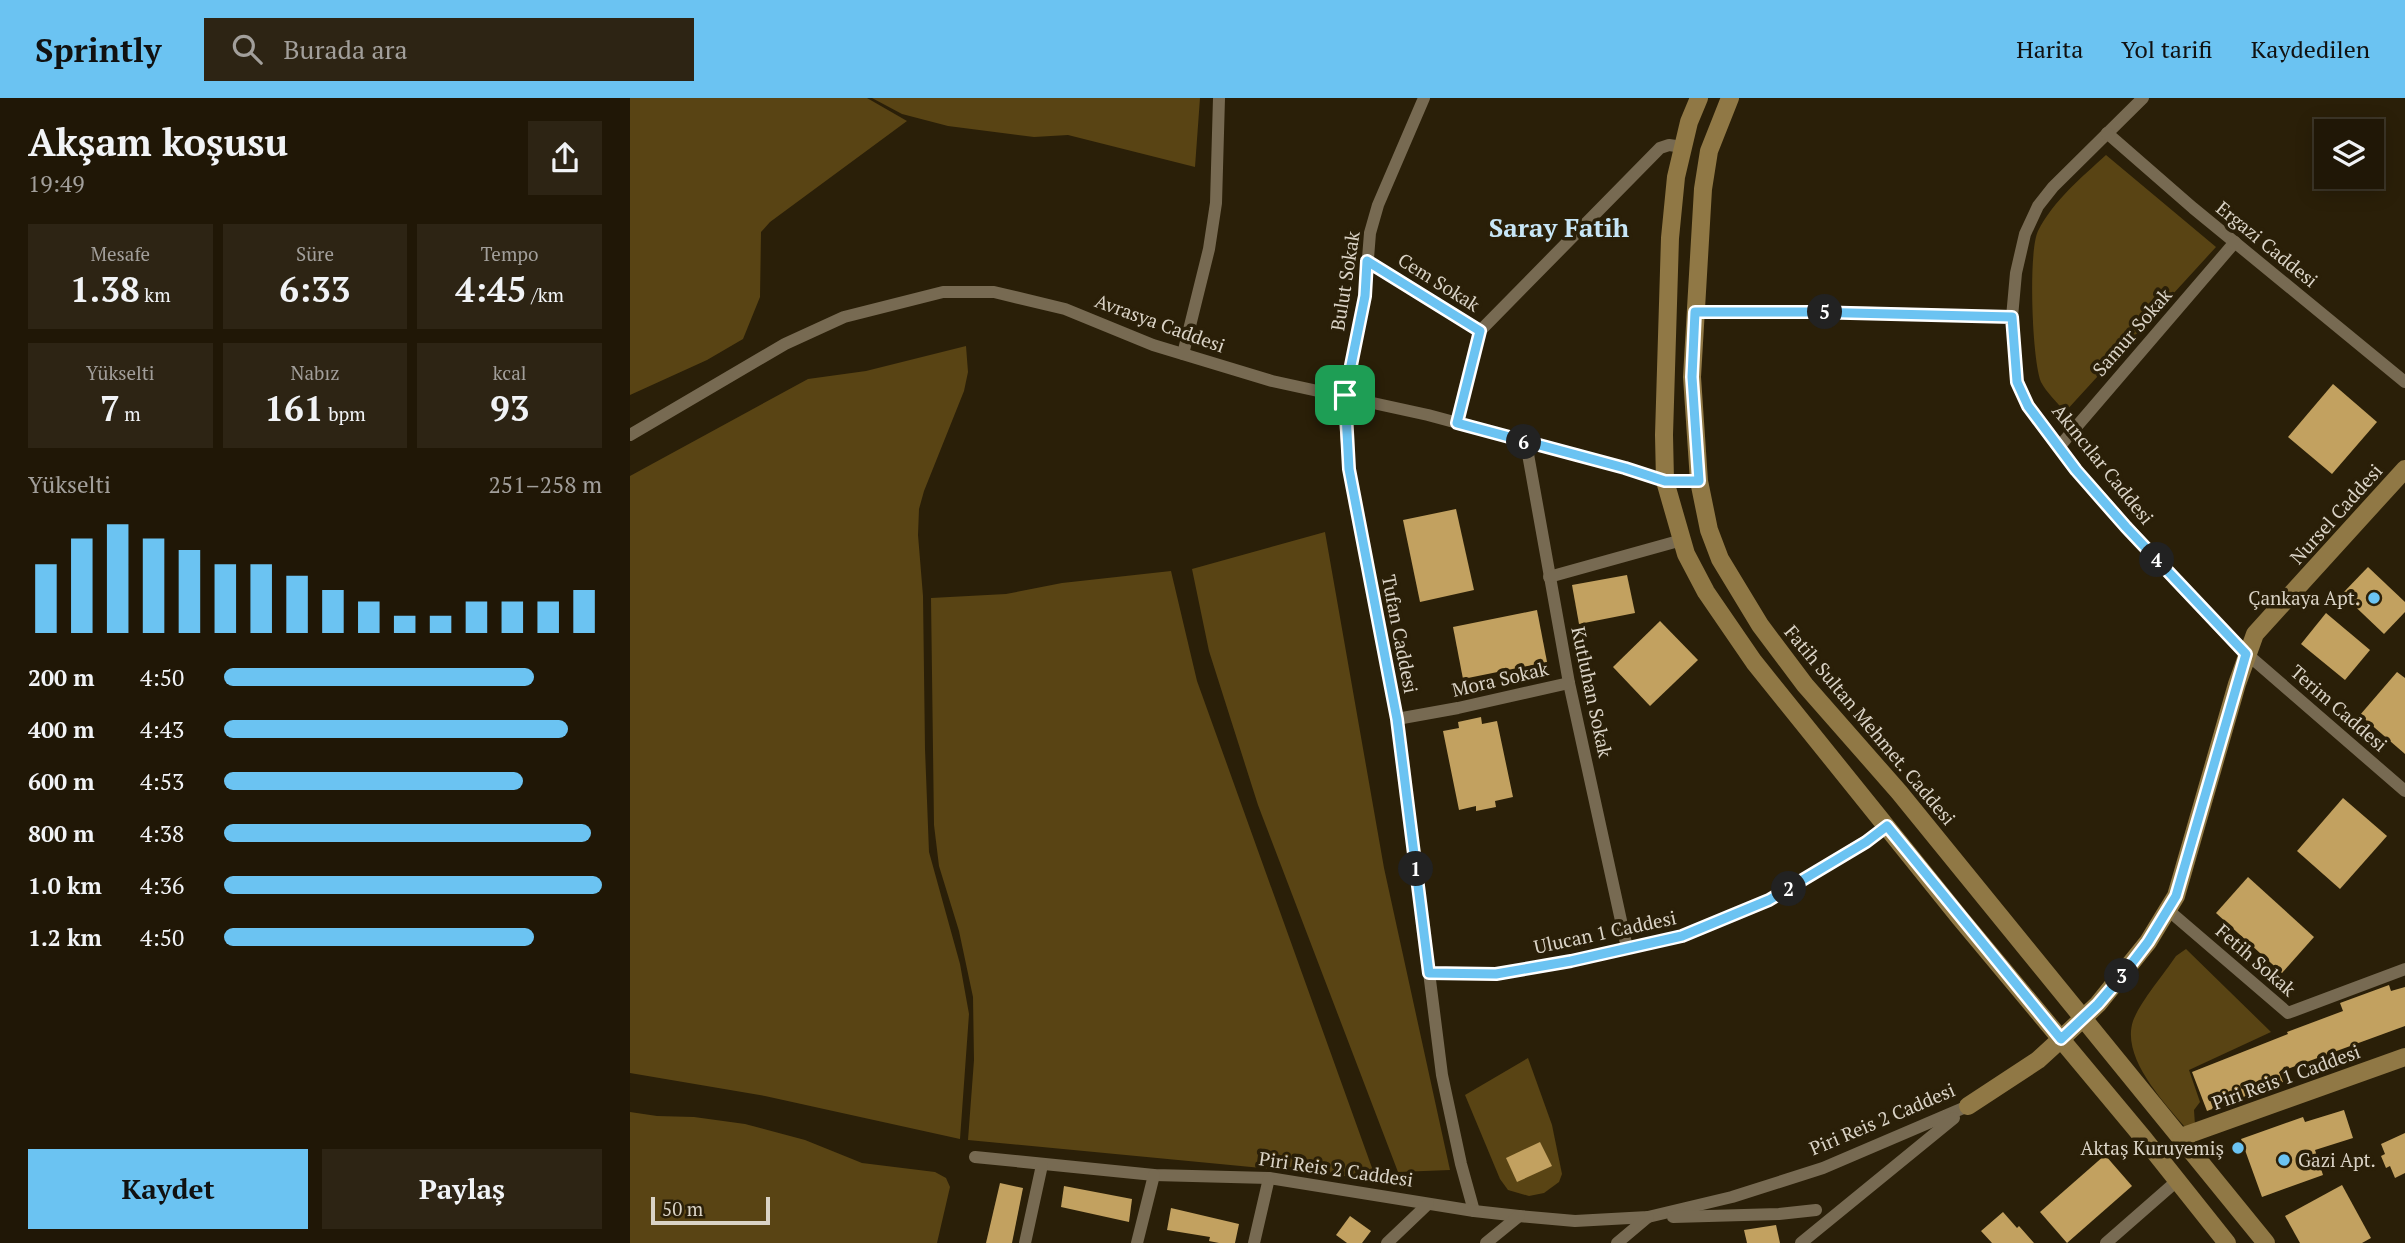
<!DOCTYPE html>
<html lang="tr">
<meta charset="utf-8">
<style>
body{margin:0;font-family:"PT Serif",serif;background:#2d2414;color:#f1f3f6;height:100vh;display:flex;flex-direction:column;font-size:26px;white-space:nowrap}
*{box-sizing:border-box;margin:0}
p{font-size:23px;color:#a29f9b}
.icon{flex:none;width:38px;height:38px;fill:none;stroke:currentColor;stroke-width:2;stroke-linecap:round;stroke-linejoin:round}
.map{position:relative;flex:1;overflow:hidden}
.drawer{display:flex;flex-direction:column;background:#201706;width:630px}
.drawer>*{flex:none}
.fabs{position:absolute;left:1684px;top:21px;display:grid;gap:14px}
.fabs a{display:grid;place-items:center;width:70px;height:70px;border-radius:0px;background:#201706;box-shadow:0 4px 18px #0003,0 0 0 2px #3d3628;font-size:35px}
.scale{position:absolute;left:21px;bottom:18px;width:119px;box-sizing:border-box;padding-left:7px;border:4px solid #dad3c6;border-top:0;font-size:19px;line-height:24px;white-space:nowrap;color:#dad3c6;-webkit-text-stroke:5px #2a1f08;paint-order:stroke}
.pin{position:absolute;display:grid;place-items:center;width:60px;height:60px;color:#fff;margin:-30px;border-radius:14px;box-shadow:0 4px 10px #0006}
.km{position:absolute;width:35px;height:35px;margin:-18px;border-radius:50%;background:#222;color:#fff;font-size:19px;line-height:35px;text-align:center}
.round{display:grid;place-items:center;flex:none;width:74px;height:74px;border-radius:0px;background:#2d2414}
.overview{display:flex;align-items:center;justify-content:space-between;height:119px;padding:0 28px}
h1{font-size:38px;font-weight:700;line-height:52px}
.metrics{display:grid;grid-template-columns:repeat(3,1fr);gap:10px;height:119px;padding:7px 28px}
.metrics div{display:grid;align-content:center;border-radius:0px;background:#2d2414;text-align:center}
.metrics b{font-size:35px;font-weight:700}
.metrics small{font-size:19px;font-weight:400}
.metrics p{font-size:19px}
.chart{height:196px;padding:14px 28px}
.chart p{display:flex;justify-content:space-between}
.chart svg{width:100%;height:126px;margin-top:7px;stroke:#6bc3f2;stroke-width:6}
.action{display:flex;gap:14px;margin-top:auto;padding:14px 28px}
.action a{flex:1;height:80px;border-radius:0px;background:#6bc3f2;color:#111;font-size:28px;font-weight:700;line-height:80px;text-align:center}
.action a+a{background:#2d2414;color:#f1f3f6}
ul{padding:0 28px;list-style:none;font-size:23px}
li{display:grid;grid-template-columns:112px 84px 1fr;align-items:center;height:52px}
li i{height:18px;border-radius:9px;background:#6bc3f2}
header{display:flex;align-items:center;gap:42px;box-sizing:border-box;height:98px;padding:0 35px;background:#6bc3f2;color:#111}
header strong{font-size:33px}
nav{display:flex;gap:38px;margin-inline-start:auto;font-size:24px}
.search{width:490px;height:63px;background:#2d2414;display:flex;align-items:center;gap:18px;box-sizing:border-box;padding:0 24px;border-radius:0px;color:#a29f9b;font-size:26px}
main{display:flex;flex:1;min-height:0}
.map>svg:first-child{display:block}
.green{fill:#594414}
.building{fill:#c2a160}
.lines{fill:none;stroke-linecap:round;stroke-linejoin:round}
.street{stroke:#776a52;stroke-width:12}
.secondary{stroke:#907845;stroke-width:18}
.route-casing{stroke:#fff;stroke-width:14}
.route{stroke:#6bc3f2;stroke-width:9}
.poi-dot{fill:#6bc3f2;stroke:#2a1f08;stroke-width:2.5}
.labels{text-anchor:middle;stroke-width:7;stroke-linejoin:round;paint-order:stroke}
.street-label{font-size:19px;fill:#dad3c6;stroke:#2a1f08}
.poi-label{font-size:19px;fill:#dad3c6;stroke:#2a1f08;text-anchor:end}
.district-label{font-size:26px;font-weight:bold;fill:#c7e6f7;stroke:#2a1f08}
</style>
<header>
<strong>Sprintly</strong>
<div class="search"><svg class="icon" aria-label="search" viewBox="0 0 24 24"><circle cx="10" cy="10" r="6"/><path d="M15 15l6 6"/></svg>Burada ara</div>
<nav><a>Harita</a><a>Yol tarifi</a><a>Kaydedilen</a></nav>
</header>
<main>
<section class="drawer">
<div class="overview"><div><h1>Akşam koşusu</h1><p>19:49</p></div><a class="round"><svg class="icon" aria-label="share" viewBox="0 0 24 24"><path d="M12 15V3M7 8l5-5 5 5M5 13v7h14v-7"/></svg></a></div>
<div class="metrics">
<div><p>Mesafe</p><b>1.38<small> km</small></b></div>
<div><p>Süre</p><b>6:33</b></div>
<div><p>Tempo</p><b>4:45<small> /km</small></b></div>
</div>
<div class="metrics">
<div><p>Yükselti</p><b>7<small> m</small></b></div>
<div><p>Nabız</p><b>161<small> bpm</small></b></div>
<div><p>kcal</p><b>93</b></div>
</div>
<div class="chart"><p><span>Yükselti</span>251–258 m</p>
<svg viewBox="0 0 160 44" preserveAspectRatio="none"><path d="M5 44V20M15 44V11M25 44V6M35 44V11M45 44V15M55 44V20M65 44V20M75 44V24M85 44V29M95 44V33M105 44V38M115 44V38M125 44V33M135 44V33M145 44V33M155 44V29"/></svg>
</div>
<ul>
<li><b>200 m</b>4:50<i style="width:82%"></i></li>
<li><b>400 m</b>4:43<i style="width:91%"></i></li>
<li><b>600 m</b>4:53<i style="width:79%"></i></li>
<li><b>800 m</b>4:38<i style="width:97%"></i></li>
<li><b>1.0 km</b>4:36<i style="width:100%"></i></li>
<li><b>1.2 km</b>4:50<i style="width:82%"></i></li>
</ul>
<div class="action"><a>Kaydet</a><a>Paylaş</a></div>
</section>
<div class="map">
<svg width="1775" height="1145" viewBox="0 0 1775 1145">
<rect width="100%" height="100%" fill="#2a1f08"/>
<!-- green -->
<g class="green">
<polygon points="0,0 237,0 277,23 140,124 131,134 130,199 113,241 77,262 0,297"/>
<polygon points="242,0 570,0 565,69 438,37 404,39 318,28 272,16"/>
<path d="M 1476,57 L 1586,149 L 1435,314 C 1428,305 1416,294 1411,284 C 1402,262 1398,154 1408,133 C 1424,102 1451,80 1476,57 Z"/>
<polygon points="336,248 338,274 334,293 294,393 289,411 288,437 293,498 295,651 299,754 330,866 339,916 330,1041 135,998 0,975 0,378 178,281 236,273"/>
<polygon points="695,434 754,770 820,1072 768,1074 628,707 579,553 562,471"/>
<polygon points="541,473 567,583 746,1081 338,1042 344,962 343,899 329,833 309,768 304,727 301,500 376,496 432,485"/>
<path d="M 1556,851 L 1641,934 L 1559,972 L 1570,1004 L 1564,1012 L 1565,1027 L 1558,1030 L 1554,1028 C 1533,1003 1491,959 1503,923 C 1510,904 1534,876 1546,858 Z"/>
<polygon points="898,960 922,1027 932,1076 929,1084 914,1095 899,1098 878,1092 870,1081 835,997"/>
<polygon points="0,1014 27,1018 64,1019 115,1026 175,1042 232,1065 305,1074 316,1080 320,1089 307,1145 0,1145"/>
</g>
<!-- building -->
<g class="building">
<polygon points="1703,286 1747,324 1702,376 1658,339"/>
<polygon points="826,411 844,492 790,504 773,422"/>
<polygon points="1738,469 1775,504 1775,514 1754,536 1712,496"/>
<polygon points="997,477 1005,515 949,526 942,487"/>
<polygon points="907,512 917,564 833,581 823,529"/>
<polygon points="1696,515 1740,552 1715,582 1671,546"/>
<polygon points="1030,523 1068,562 1020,608 983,569"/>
<polygon points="1767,574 1775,580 1775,656 1730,617"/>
<polygon points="851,619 852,626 867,623 883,699 865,703 866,709 846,713 846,708 829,712 813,633 829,630 828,624"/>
<polygon points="1713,700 1757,738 1710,791 1667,753"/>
<polygon points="1618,779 1684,839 1652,875 1586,815"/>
<polygon points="1759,887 1761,893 1775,889 1775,928 1649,974 1653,984 1577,1013 1562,974 1658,936 1657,934 1713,913 1710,905"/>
<polygon points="1714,1012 1723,1040 1685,1052 1693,1077 1632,1099 1611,1041 1673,1019 1675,1024"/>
<polygon points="1775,1035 1775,1075 1765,1080 1760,1068 1756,1070 1751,1058 1755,1056 1751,1046"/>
<polygon points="910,1044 922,1068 887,1084 876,1060"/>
<polygon points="1475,1057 1502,1088 1437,1145 1410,1114"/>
<polygon points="370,1085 393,1090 382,1145 356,1145"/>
<polygon points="1712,1087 1741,1140 1732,1145 1670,1145 1655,1118"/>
<polygon points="434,1088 502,1101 499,1124 431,1109"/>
<polygon points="541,1110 609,1126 605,1145 589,1145 579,1143 580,1139 537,1132"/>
<polygon points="1373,1114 1387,1130 1389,1128 1404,1145 1362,1145 1351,1133"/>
<polygon points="720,1118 741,1133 732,1145 717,1145 706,1137"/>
<polygon points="1146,1127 1150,1145 1117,1145 1114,1132"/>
</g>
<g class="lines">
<!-- street -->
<g class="street">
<polyline points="794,0 748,107 740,135 735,198 715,297 715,321 719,371 767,621 812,977 831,1066 844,1113"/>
<polyline points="1513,0 1423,89 1408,108 1395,136 1386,175 1382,219 1387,284 1398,308 1446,372 1545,482 1617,556 1775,693"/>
<polyline points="1477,35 1563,110 1775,284"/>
<polyline points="737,163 850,233 827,325"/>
<polyline points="1065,214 1180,213 1382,219"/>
<polyline points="850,233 1030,50 1039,47 1053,49"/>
<polyline points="553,256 579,151 586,105 589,0"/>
<polyline points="0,337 155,246 214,219 313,194 364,194 435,211 523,247 642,283 798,317 995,370 1035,383 1069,383"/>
<polyline points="896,345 939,585 997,850"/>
<polyline points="1429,349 1605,144"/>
<polyline points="919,479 1052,442"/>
<polyline points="767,621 828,610 939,585"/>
<polyline points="1538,812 1658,915 1775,871"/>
<polyline points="799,875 866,876 941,863 1052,838 1139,802 1235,744 1257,728"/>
<polyline points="345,1059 524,1077 639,1080 844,1113 889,1118 945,1123 1018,1119 1102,1099 1193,1070 1338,1008"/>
<polyline points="1043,1119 1149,1116 1186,1112"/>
<polyline points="395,1145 412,1067"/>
<polyline points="507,1145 524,1077"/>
<polyline points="624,1145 639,1080"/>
<polyline points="757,1145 798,1106"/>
<polyline points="856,1145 889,1118"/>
<polyline points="987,1145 1018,1119"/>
<polyline points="1171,1145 1324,1020"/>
<polyline points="1476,1145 1548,1082"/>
</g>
<!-- secondary -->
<g class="secondary">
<polyline points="1069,0 1059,24 1046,79 1040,140 1034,337 1035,383 1056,456 1076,494 1124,564 1330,820 1515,1042 1597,1145"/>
<polyline points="1100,0 1079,53 1073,91 1062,279 1069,383 1079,432 1090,461 1130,527 1175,587 1269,694 1636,1145"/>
<polyline points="1338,1008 1408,962 1431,941 1468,906 1518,844 1546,798 1607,586 1625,536 1775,371"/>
<polyline points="1551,1039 1775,959"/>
</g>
</g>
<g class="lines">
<defs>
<polygon id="route" points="737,163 850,233 827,325 995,370 1035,383 1069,383 1062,279 1065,214 1180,214 1382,219 1387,284 1398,308 1446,372 1496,429 1616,556 1546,798 1518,844 1492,878 1468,906 1431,941 1257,728 1236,744 1139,802 1052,838 941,863 866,876 799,875 767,621 719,371 715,297 735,198"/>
</defs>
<!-- route casing -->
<use href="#route" class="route-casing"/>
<!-- route -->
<use href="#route" class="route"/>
</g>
<!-- markers -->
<g class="poi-dot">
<circle cx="1744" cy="500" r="7"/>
<circle cx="1608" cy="1050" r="7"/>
<circle cx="1654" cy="1062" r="7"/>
</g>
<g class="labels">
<!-- street labels -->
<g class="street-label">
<text transform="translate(1637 146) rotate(39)" y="7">Ergazi Caddesi</text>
<text transform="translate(715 183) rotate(-81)" y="7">Bulut Sokak</text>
<text transform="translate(809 184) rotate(32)" y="7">Cem Sokak</text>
<text transform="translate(530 225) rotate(20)" y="7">Avrasya Caddesi</text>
<text transform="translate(1502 234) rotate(-49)" y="7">Samur Sokak</text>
<text transform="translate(1473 366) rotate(51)" y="7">Akıncılar Caddesi</text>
<text transform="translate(1706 416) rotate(-48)" y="7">Nursel Caddesi</text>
<text transform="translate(770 536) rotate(79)" y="7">Tufan Caddesi</text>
<text transform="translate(870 581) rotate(-13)" y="7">Mora Sokak</text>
<text transform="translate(962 594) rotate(78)" y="7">Kutluhan Sokak</text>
<text transform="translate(1709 610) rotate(41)" y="7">Terim Caddesi</text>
<text transform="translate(1240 627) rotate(50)" y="7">Fatih Sultan Mehmet. Caddesi</text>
<text transform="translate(975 834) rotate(-12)" y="7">Ulucan 1 Caddesi</text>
<text transform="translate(1626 862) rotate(41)" y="7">Fetih Sokak</text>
<text transform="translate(1656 979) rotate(-20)" y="7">Piri Reis 1 Caddesi</text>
<text transform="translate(1252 1021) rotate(-23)" y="7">Piri Reis 2 Caddesi</text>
<text transform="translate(706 1071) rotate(8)" y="7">Piri Reis 2 Caddesi</text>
</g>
<!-- poi labels -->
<g class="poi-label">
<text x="1730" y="507">Çankaya Apt.</text>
<text x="1594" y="1057">Aktaş Kuruyemiş</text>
<text x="1668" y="1069" text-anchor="start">Gazi Apt.</text>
</g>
<!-- district labels -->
<g class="district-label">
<text x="929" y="139">Saray Fatih</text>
</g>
</g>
</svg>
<div class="fabs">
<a><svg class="icon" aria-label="layers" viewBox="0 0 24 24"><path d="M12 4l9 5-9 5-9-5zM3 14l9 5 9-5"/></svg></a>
</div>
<div class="scale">50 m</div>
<div class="pin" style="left:715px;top:297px;background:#1e9e55"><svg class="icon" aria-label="arrive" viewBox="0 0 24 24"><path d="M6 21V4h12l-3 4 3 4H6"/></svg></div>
<b class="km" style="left:786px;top:771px">1</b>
<b class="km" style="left:1159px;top:791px">2</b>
<b class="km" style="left:1492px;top:878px">3</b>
<b class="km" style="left:1527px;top:462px">4</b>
<b class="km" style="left:1195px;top:214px">5</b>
<b class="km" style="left:894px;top:344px">6</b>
</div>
</main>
